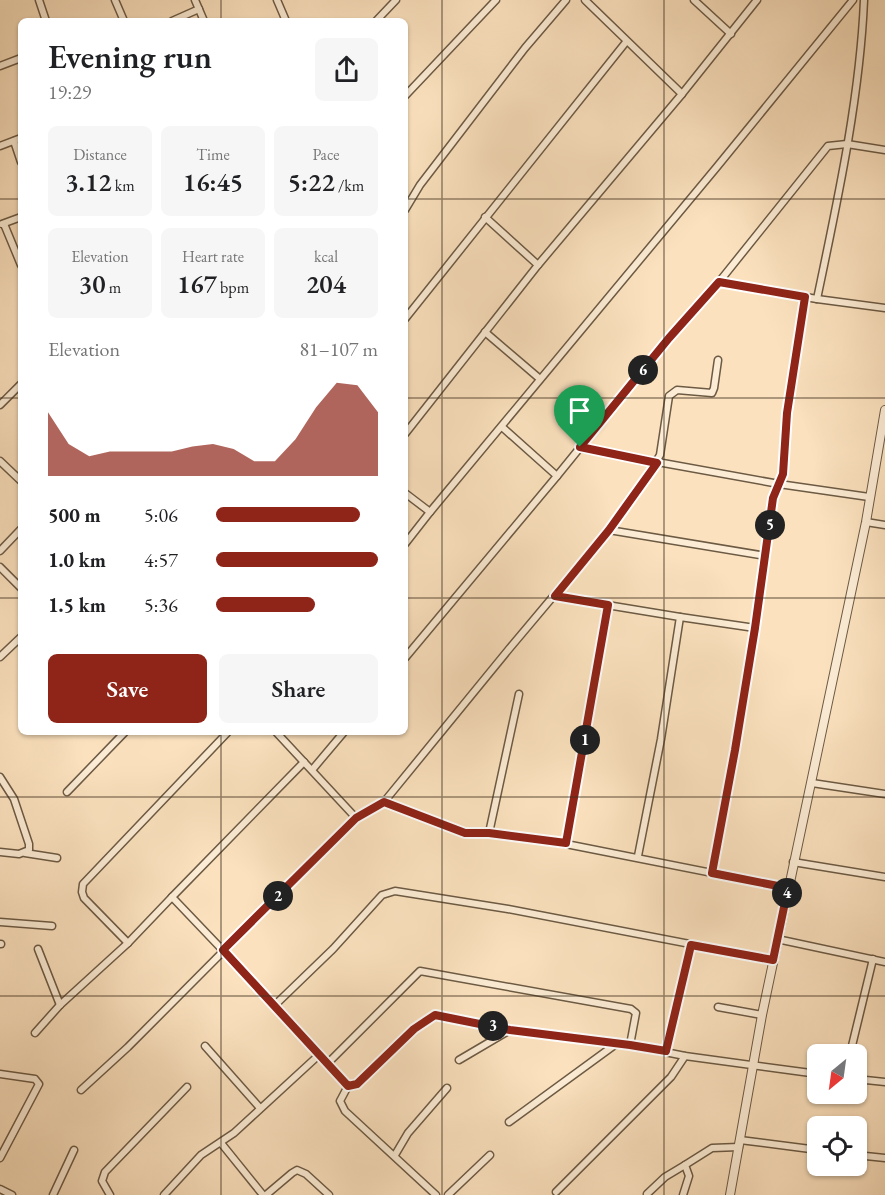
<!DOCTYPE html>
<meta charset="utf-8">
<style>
body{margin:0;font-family:"EB Garamond",serif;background:#f6f6f6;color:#202124;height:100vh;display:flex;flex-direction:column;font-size:22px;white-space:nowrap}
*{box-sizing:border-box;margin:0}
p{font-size:20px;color:#757577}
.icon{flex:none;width:33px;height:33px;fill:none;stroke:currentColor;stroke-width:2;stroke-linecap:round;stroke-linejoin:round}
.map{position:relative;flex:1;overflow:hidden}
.side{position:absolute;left:18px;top:18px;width:390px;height:717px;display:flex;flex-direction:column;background:#fff;border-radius:9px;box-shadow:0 2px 4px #0004}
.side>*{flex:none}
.needle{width:39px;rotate:209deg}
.controls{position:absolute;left:807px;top:1044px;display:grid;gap:12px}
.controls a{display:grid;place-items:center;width:60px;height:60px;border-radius:9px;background:#fff;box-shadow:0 2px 4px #0004;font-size:30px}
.pin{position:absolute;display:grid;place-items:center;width:51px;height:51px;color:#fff;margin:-62px -26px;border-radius:50% 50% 50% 0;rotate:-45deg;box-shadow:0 0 6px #0007}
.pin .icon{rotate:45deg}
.km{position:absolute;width:30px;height:30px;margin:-15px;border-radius:50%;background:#222;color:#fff;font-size:16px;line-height:30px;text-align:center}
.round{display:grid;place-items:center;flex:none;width:63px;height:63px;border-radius:9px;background:#f6f6f6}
.headline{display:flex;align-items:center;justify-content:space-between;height:102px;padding:0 30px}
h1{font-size:33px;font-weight:600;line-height:45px}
.figures{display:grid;grid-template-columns:repeat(3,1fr);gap:9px;height:102px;padding:6px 30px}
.figures div{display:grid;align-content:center;border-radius:9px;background:#f6f6f6;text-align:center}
.figures b{font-size:26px;font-weight:600}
.figures small{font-size:16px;font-weight:400}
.figures p{font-size:16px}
.chart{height:168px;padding:12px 30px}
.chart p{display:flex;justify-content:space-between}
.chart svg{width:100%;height:108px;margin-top:6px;fill:#8f2418;opacity:.7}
.primary-button{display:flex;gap:12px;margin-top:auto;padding:12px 30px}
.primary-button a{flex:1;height:69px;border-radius:9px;background:#8f2418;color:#fff;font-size:24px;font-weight:600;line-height:69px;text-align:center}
.primary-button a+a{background:#f6f6f6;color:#202124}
ul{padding:0 30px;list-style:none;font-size:20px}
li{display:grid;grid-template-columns:96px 72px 1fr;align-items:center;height:45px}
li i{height:15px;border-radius:8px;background:#8f2418}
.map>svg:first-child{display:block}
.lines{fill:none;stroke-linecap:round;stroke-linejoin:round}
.minor-casing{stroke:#6c5a44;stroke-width:9}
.tertiary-casing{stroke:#6c5a44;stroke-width:10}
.minor{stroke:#fcecd5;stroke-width:6}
.tertiary{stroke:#fcecd5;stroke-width:8}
.route-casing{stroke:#fff;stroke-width:12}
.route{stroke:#8f2418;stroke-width:8}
.grid{fill:none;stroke:#3c2d1b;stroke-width:1.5;stroke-opacity:0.55}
</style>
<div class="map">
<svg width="885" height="1195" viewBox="0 0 885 1195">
<rect width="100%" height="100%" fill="#fbe1be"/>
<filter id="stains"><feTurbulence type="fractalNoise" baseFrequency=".00333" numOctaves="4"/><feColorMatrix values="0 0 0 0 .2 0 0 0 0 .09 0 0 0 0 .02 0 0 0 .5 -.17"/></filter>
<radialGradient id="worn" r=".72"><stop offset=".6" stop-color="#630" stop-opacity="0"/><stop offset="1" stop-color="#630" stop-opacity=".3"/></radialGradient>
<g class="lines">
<defs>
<g id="minor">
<polyline points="39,0 46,21"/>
<polyline points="115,0 124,21"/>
<polyline points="195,0 204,21"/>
<polyline points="277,0 286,21"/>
<polyline points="585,0 682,94"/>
<polyline points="694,0 731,34"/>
<polyline points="172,21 199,9"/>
<polyline points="376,21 396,0"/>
<polyline points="0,66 21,58"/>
<polyline points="405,96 496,0"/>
<polyline points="14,141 21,162"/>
<polyline points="0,146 21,138"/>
<polyline points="405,210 420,185 525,48 566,0"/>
<polyline points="485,217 538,265"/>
<polyline points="2,224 21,217"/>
<polyline points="4,224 21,265"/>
<polyline points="719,282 817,299 885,308"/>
<path d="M 817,299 C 837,203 860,98 864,0"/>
<polyline points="405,319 626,42"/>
<polyline points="485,332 540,379"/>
<polyline points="0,405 21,384"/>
<polyline points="502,427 557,476"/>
<polyline points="405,434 538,265 682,94 757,0"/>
<polyline points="580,448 779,484 869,497"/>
<polyline points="0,461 21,481"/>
<polyline points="405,493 430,512"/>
<polyline points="866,522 885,525"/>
<polyline points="609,530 766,556"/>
<polyline points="405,544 430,512 716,168 853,0"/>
<polyline points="0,551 21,529"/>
<polyline points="0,567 21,588"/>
<polyline points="555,596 607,605 566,844"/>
<polyline points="607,605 680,617"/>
<polyline points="0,657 21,637"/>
<polyline points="405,658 557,476 669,338 719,282 828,146 847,144 885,150"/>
<polyline points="276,732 356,818 384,802 465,833 489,833 566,844 788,888"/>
<polyline points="304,762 172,897 275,1005 333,949 382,895 395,891 508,909 773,960"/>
<polyline points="312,770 344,732"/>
<polyline points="0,777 14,799 29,844 29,850 19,854 0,852"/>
<polyline points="812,783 885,794"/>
<polyline points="67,792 125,732"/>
<polyline points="384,802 509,649 609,530 634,497 660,455 669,396 677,390 712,393 714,388 718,360"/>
<polyline points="489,833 519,694"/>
<polyline points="25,853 57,858"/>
<polyline points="638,856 661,739 680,617 755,628"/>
<polyline points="793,862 885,877"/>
<polyline points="712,873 735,750 755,628 773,498 783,474 787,413 805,297"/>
<polyline points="0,922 52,926"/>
<polyline points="777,939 885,962"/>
<polyline points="128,943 84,898 82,892 83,884 228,732"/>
<polyline points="0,944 1,944"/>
<polyline points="38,949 60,1005"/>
<polyline points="718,1007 762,1015"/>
<polyline points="35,1033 60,1005 128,943 172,897"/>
<polyline points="205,1046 260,1108"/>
<polyline points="666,1051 691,945"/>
<polyline points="320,1054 348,1086 340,1101 345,1111 436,1195"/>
<polyline points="850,1054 873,959"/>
<polyline points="459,1060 510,1030"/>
<polyline points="328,1063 420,971 631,1009 636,1013 630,1045"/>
<polyline points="0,1074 35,1079 39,1084 0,1158"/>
<polyline points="856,1079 885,1082"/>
<polyline points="348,1086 357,1084 414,1029 435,1015 510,1030 630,1045 685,1056 818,1074"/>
<polyline points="81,1090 128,1047 356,818"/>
<polyline points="509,1122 616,1044"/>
<polyline points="740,1140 818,1150"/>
<polyline points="221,1143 263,1195"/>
<polyline points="395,1155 408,1133 447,1088"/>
<polyline points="856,1155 885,1158"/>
<polyline points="0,1189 12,1195"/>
<polyline points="556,1192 671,1077 685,1056"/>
<polyline points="647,1194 665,1177 685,1165"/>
<polyline points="53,1195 74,1150"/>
<polyline points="110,1195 102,1181 105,1172 187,1087"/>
<polyline points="164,1195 201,1155 234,1133 320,1054 275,1005"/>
<polyline points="266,1195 292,1173 297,1170 306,1174 329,1195"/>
<polyline points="448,1195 490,1155"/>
<polyline points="683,1195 689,1176 685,1165 712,1148 739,1147"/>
</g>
<polyline id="tertiary" points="730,1195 762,1015 866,522 885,410"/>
</defs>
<!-- minor casing -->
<use href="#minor" class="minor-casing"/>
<!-- tertiary casing -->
<use href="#tertiary" class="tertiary-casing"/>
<!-- minor -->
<use href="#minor" class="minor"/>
<!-- tertiary -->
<use href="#tertiary" class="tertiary"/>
</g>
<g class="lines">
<defs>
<polygon id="route" points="719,282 805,297 787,413 783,474 773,498 755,628 735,750 712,873 788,888 773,960 691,945 666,1051 630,1045 510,1030 435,1015 414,1029 357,1084 348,1086 223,950 356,818 384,802 465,833 489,833 566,843 608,605 555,596 609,530 657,463 580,447 669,338"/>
</defs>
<!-- route casing -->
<use href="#route" class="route-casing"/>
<!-- route -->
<use href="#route" class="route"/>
</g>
<!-- grid -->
<path class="grid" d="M 221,0 L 221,21M 442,0 L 442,1195M 664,0 L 664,1195M 0,199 L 21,199M 405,199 L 885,199M 0,398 L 21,398M 405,398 L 885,398M 0,598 L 21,598M 405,598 L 885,598M 221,732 L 221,1195M 0,797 L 885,797M 0,996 L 885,996"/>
<rect width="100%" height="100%" filter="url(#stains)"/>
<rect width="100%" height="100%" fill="url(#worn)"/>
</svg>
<div class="controls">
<a><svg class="needle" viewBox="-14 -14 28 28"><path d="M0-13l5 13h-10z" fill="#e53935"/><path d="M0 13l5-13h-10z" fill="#757577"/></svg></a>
<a><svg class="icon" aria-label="locate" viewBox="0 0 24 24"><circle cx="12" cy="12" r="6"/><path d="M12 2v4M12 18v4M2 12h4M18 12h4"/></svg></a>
</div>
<div class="pin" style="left:580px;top:447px;background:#1e9e55"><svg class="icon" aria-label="arrive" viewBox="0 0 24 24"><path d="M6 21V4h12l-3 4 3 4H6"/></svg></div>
<b class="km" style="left:585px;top:740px">1</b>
<b class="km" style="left:278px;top:896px">2</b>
<b class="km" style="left:493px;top:1026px">3</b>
<b class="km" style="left:787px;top:893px">4</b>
<b class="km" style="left:770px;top:525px">5</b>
<b class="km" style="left:643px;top:370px">6</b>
<section class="side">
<div class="headline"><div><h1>Evening run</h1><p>19:29</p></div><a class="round"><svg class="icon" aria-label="share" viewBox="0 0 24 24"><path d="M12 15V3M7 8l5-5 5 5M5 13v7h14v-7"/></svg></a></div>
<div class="figures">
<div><p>Distance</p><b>3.12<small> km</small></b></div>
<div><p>Time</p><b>16:45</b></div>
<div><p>Pace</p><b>5:22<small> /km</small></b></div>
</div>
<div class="figures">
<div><p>Elevation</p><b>30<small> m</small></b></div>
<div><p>Heart rate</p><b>167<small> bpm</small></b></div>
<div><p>kcal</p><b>204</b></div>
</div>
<div class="chart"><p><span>Elevation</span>81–107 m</p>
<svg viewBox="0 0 160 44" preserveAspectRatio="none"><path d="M0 44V18L10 31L20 36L30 34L40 34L50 34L60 34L70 32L80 31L90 33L100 38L110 38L120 29L130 16L140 6L150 7L160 18V44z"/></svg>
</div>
<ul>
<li><b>500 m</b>5:06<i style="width:89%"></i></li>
<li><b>1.0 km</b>4:57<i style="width:100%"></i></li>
<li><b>1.5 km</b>5:36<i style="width:61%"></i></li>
</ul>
<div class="primary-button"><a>Save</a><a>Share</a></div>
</section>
</div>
